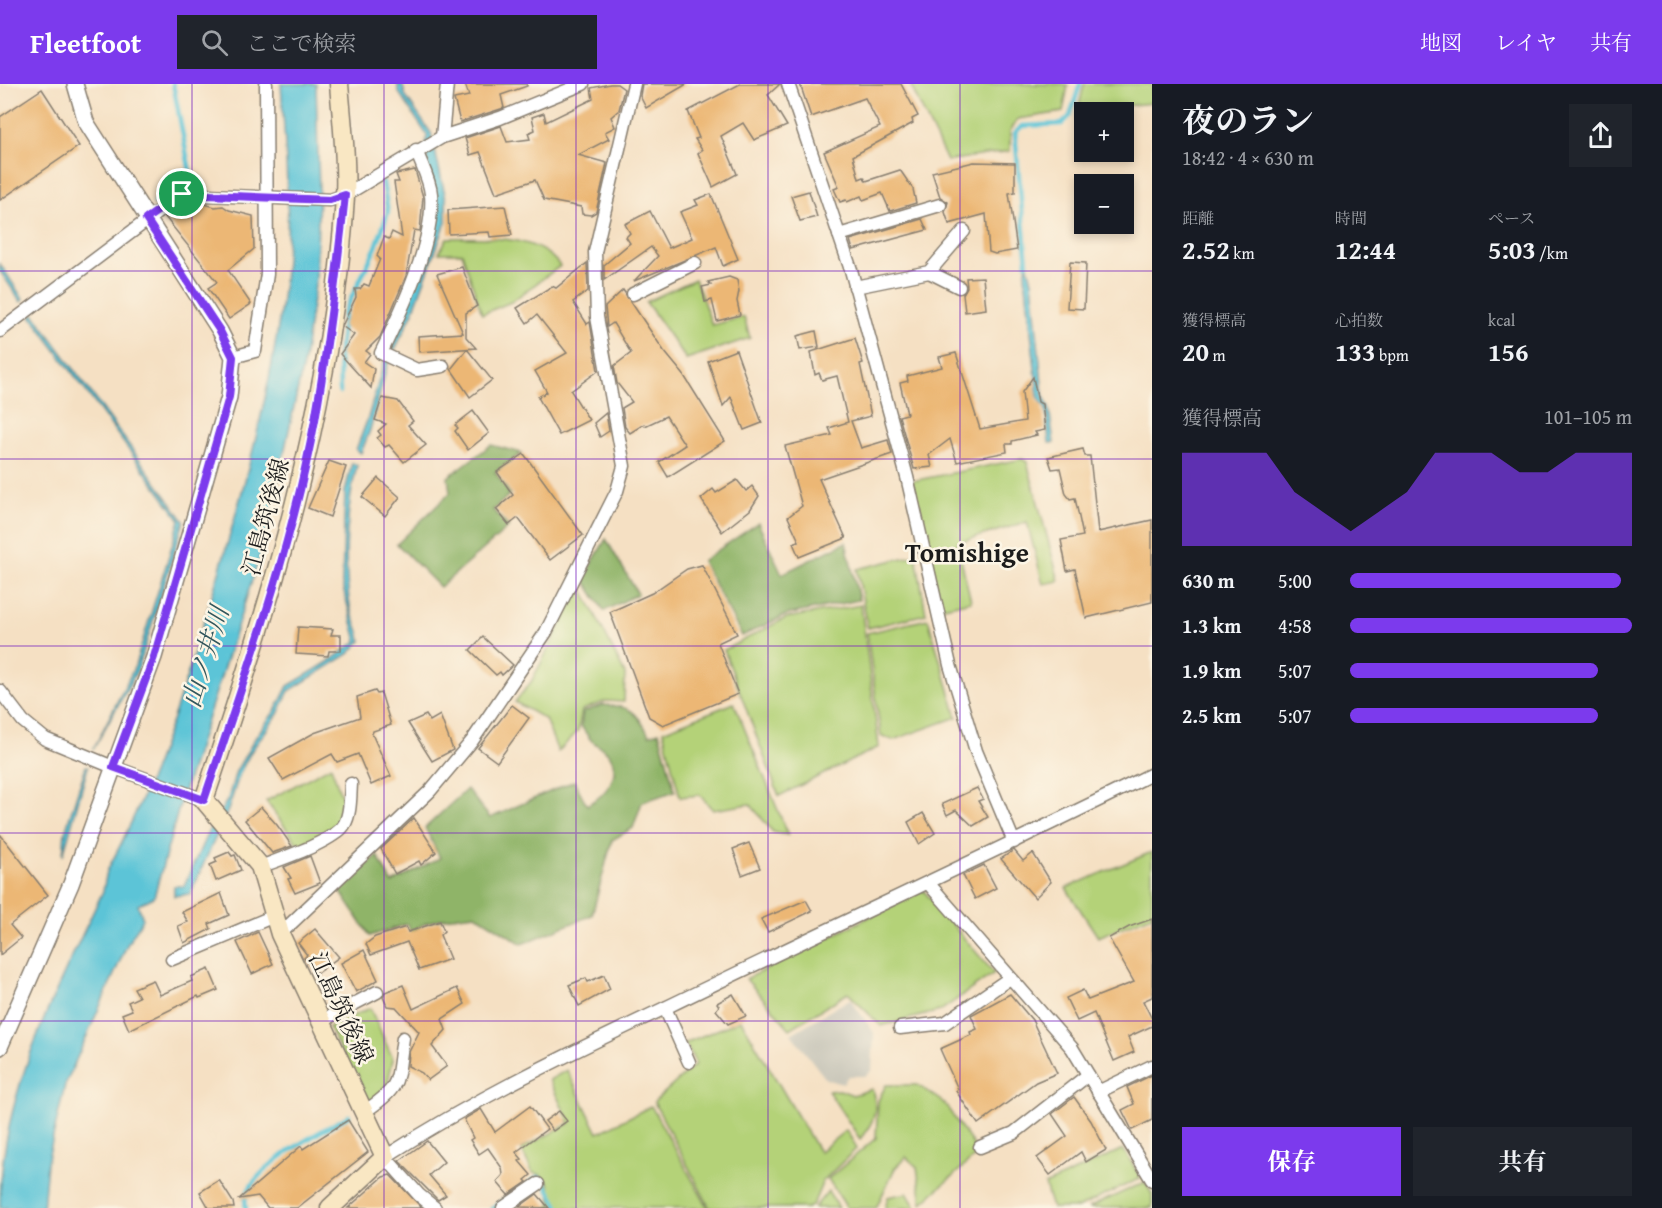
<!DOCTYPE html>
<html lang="ja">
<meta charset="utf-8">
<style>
body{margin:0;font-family:"Gentium Book Plus","Noto Serif JP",serif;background:#20242c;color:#f1f3f6;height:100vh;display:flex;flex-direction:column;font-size:22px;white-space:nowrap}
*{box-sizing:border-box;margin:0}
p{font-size:20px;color:#9ea1a6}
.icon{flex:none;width:33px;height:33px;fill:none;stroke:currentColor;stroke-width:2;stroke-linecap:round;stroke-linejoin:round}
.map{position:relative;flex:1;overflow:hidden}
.side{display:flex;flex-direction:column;background:#171b24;width:510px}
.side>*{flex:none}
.fabs{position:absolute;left:1074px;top:18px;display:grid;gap:12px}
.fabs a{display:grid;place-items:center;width:60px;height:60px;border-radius:0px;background:#171b24;box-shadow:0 3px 9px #0003;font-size:30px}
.pin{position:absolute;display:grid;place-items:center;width:51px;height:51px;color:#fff;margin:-26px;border:3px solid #fff;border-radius:50%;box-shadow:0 2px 6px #0007}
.round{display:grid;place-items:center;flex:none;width:63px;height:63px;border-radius:0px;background:#20242c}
.head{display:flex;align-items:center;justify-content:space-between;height:102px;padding:0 30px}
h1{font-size:33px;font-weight:700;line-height:45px}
.figures{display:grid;grid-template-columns:repeat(3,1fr);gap:9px;height:102px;padding:6px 30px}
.figures div{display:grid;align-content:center}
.figures b{font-size:26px;font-weight:700}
.figures small{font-size:16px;font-weight:400}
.figures p{font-size:16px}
.chart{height:168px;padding:12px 30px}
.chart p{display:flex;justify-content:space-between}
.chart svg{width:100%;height:108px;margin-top:6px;fill:#7c3aed;opacity:.7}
.button{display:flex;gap:12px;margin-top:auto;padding:12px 30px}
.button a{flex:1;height:69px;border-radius:0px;background:#7c3aed;color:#fff;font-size:24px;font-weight:700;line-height:69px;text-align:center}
.button a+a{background:#20242c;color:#f1f3f6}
ul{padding:0 30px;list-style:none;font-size:20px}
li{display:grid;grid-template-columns:96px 72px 1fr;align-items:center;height:45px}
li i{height:15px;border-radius:8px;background:#7c3aed}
header{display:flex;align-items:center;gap:36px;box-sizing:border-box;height:84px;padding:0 30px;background:#7c3aed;color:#fff}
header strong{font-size:28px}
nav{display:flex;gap:33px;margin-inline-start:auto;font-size:21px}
.search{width:420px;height:54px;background:#20242c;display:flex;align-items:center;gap:15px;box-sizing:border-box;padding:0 21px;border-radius:0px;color:#9ea1a6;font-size:22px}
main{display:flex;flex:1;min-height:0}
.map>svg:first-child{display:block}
.industrial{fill:#c7c5b8}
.green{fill:#b4d278;stroke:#68774a;stroke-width:1.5}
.forest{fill:#8fb468;stroke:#566842;stroke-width:1.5}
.water{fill:#5bc4d7;stroke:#3c707a;stroke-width:1.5}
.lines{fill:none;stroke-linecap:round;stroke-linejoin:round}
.stream{stroke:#5bc4d7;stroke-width:4.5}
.building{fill:#ecb775}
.minor-casing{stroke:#887e70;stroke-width:15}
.tertiary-casing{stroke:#887e70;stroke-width:18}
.secondary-casing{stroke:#887e70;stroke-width:21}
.minor{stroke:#fff;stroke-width:12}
.tertiary{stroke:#fff;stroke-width:15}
.secondary{stroke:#f9e7c3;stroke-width:18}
.route-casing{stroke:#fff;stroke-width:12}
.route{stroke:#7c3aed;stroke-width:8}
.grid{fill:none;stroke:#7b2cbf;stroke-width:1.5;stroke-opacity:0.55}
.labels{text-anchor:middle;stroke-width:5;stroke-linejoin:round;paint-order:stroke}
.street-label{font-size:24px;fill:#1c1c1c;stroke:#fcf5e5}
.water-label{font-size:26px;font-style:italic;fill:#32575d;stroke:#fcf5e5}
.quarter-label{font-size:27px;font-weight:bold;fill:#1c1c1c;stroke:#fcf5e5}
</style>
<header>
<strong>Fleetfoot</strong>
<div class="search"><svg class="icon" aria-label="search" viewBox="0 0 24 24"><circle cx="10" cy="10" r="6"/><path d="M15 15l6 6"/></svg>ここで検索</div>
<nav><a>地図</a><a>レイヤ</a><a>共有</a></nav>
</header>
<main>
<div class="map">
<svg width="1152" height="1124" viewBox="0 0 1152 1124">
<rect width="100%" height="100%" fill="#fcf5e5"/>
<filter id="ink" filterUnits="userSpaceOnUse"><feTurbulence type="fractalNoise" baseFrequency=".0167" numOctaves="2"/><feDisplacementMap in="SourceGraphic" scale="12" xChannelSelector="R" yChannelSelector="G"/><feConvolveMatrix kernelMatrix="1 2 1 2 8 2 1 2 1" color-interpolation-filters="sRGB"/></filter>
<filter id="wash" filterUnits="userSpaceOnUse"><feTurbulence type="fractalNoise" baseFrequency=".008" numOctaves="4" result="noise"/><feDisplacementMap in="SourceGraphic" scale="24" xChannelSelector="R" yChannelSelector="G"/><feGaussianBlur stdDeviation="1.35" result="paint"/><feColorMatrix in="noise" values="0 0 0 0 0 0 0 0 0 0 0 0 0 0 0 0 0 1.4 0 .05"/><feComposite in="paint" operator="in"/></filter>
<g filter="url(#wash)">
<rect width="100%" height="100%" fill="#f5e0c3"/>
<!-- industrial -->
<polygon class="industrial" points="850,915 874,949 872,986 866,992 848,992 843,1000 826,995 791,950"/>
<!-- green -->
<g class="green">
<polygon points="910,0 1062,0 1068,1 1063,28 1018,35 1010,47 1010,67 947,77"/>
<polygon points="1084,0 1152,0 1152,19 1121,22 1119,28 1084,28 1084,36 1076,36"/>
<path d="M 447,154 C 484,154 536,149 560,182 L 511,218 L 482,230 L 462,169 L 439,169 Z"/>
<polygon points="695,195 712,241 744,233 750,254 686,275 646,218"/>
<polygon points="1022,375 1027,378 1059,497 1043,500 1027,438 957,459 971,517 939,524 912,397"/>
<polygon points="916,471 926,530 868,544 857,485"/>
<polygon points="581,502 625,590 624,618 606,617 582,626 578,647 558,668 545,635 515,618 531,598"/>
<polygon points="861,521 879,663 779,712 724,566 786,534"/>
<polygon points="928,535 957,633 893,656 881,652 867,549"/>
<polygon points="734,619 788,751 773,748 750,720 713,726 700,711 680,713 663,647"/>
<polygon points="331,682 343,717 343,731 325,751 299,762 266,717"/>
<polygon points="1152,768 1152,831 1098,853 1066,804"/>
<polygon points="923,806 994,889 940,927 881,942 848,909 790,945 746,895"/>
<polygon points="370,924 393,975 386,1007 367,1022 329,943"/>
<polygon points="741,936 819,1068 846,1046 857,1064 823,1097 813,1121 808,1124 710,1124 654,1018 696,980 685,959"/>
<polygon points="567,986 598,1049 651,1022 708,1124 548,1124 551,1120 549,1099 539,1090 533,1089 521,1065 570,1039 549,996"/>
<polygon points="886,1001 918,1001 944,1019 979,1069 922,1119 917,1083 906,1073 895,1084 876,1124 847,1124 828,1095 876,1054 878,1017"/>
<path d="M 872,1005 C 879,1028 874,1038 860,1055 L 828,1007 L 840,1006 L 853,1011 Z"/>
<polygon points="1123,1065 1141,1094 1078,1124 1052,1124 1045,1101"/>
<polygon points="1145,1098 1152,1110 1152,1124 1088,1124"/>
<polygon points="828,1107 839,1124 814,1124"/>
<polygon points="907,1109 916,1124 885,1124 888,1113"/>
</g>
<!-- forest -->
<g class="forest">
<polygon points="491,361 522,369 495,388 510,410 493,426 509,443 440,503 397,460 450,409 448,393"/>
<polygon points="758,439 782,490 846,458 859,516 786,531 742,552 702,477"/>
<polygon points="606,455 638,510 604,527 583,494"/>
<path d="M 603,621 C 630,622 636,626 649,651 L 659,648 L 675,707 L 642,718 L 633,744 L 612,756 L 592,831 L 522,860 L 475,830 C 453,833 428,834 411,848 L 407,840 L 370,852 L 340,807 L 377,771 L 392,799 L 440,774 L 425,744 L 467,705 L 490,734 L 574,697 L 587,721 C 605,712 625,689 607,668 C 603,664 596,661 592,657 C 588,653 585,647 581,642 L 583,628 Z"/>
</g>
<!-- water -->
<g class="water">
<path d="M 281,0 L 316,0 L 319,108 L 316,194 L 304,276 L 266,453 L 180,720 L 154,813 L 138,821 L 143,835 L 128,859 L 65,1001 L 47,1079 L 43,1124 L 0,1124 C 0,1009 56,908 103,807 L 107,787 C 157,694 187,595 217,495 C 248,391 277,285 286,176 C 290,118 285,59 281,0 Z"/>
<polygon points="398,0 402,0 406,13 431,49 446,115 446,138 413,228 387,282 370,346 361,369 356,366 368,334 388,265 430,158 437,132 425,65 427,51 398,7"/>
<polygon points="0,180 23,215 21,218 0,187"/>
<polygon points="1027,180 1032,197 1043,310 1049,323 1054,359 1049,359 1046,325 1038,312 1025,191"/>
<polygon points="34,230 184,437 138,585 93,666 135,582 180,436 31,232"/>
<path d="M 352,379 L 357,381 C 346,425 343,477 350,522 C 352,535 360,544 361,557 L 350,569 L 289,607 L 278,630 L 252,666 L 240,689 L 228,726 L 190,810 L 174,812 L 174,802 L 184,802 L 208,748 L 228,715 L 236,687 L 257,651 L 275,627 L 288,602 L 328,578 L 357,557 L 342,500 L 345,408 Z"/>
<polygon points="86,682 88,683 63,771 65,748"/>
</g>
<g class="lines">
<!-- stream -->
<g class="stream">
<polyline points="155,118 191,93 173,0"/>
<polyline points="1027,180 1015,49 1022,42 1062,40 1070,32 1080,0"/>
<polyline points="340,309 339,272 344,229 376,163 388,128 383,98"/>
<path d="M 246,1124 C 236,1090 325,1045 349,1032"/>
<polyline points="492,1124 538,1093 546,1101 559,1124"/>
</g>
</g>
<g id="blocks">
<!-- building -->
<g class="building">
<polygon points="465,0 527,0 527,2 501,11 504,24 460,38 454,15 469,12"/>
<polygon points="610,0 617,0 624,5 619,26 611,33 615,43 605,48 609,55 578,71 607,79 596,128 591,131 582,130 581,123 544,116 535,96 496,109 480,68 470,71 465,54 501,42 507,58 530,55 528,49 535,46 532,33 544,29 546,38 593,15 591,4"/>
<polygon points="642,0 687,0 646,24 640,12"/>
<polygon points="740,0 780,0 768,11 787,42 754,56 743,39 721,52 737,90 713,103 698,69 702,66 695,55 699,54 688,27"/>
<polygon points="800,0 901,0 918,32 912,35 913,39 853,72 859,95 864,93 866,97 900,86 913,105 916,119 890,127 882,109 863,116 861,112 847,118 846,116 840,118 834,105 839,103 824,68 880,43 865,14 811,33"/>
<polygon points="42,5 79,62 0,116 0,33"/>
<polygon points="974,78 1015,79 1015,108 1009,109 1017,166 995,170 989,168 986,130 949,140 945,128 948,118 940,113 932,88"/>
<polygon points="415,86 423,113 420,147 414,146 406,192 390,230 380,253 366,267 370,270 364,278 374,285 371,304 340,270 354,251 342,242 356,213 355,205 360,205 364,200 369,202 380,175 377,172 384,153 389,155 392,148 402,153 394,98 399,98 396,90"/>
<polygon points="809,107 817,133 800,137 791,112"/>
<polygon points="711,110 738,175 723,182 716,163 634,197 658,172 651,163 604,196 604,181 630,159 626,153 630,149 625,140 650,127 669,164 692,154 680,128 698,121 695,116"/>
<polygon points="189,119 194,125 201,119 215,123 223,122 229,126 253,132 254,165 228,186 251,220 229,235 208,204 217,198 165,133 181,121 184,124"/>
<polygon points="505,122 512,151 490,153 489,148 449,150 448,126"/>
<polygon points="922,135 927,146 853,166 850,156"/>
<polygon points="1070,178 1086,179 1084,225 1067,224"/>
<polygon points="587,179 588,207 573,218 587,240 590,238 598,287 571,307 589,336 559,351 538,313 547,308 535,287 567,269 537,231 527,239 517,224 552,202 556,204"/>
<polygon points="462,183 477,222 466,229 466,253 476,264 419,268 418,252 463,249 437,190"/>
<polygon points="729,193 737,196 739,207 737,217 740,231 717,237 712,216 705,218 702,203 711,201 708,198"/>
<polygon points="983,193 986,225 965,228 963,210 967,203 966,194"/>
<polygon points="623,206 664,267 683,290 725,357 668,393 659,378 685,361 666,332 645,342 644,340 630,349 625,343 622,324 632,318 617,299 614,282 631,269 613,239 607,243 605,223"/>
<polygon points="816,247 819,263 800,266 797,252"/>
<polygon points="855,254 863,279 860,280 871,332 851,337 861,364 888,356 892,370 819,395 846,454 799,473 793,459 799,457 788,433 802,422 785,362 832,351 829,344 848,338 837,292 822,296 819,289 815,291 811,268"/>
<polygon points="467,265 492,296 470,313 451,285"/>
<polygon points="736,266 762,339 744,346 731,313 723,322 708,277"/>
<polygon points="956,269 980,345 1025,337 1022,308 1033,293 1038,318 1042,320 1045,346 1035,348 1037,351 1012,357 1012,360 1006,360 1007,368 957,378 950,355 929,371 932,383 914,385 899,332 907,330 900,299 908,297 907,292 942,283 939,273"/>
<polygon points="382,314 398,317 413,337 408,341 426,361 404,378 389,361 385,363 377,354 381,351 378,347 386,340 375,336"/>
<polygon points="473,327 489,349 468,366 455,347 458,344 455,341"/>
<polygon points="606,329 609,347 600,353 594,339"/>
<polygon points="1083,365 1085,372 1090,372 1098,448 1152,436 1152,518 1086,534 1075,485 1067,487 1061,456 1083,452 1075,414 1070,415 1066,410 1060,384 1052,385 1048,373"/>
<polygon points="524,370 583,451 550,476 518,434 509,441 496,425 513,411 497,388"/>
<polygon points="329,377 346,383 330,433 308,424"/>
<polygon points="378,394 400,413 385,432 362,413"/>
<polygon points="737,396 746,407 752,402 759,412 750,426 722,448 701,415 713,405 716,409"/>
<polygon points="702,481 737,550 718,559 738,610 663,641 649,633 610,528 652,509 687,485"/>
<polygon points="298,543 333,545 331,551 341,551 341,567 329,567 328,572 296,570"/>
<polygon points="483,553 513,581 502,591 500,588 496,591 470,566"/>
<polygon points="375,607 377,610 381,609 391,641 373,647 372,650 391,692 371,701 358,670 337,678 332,670 283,696 269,674 314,649 360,633 357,613"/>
<polygon points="512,621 529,634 497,678 478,664"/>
<polygon points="426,631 430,637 440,631 453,666 432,677 408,639"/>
<polygon points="977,704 983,715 978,717 988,733 973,742 956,726 947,731 942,720"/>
<polygon points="261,723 277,741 292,762 272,769 245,736"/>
<polygon points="923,729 935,749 919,760 908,738"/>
<polygon points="414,734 436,768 421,781 419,777 395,790 381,765"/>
<polygon points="0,750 48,811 10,841 21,854 0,871"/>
<polygon points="749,759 760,784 742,791 733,765"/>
<polygon points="1014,766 1023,777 1033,769 1051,798 1035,814 1001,775"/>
<polygon points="229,768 232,772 235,771 241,786 216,797 210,781 217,778 215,774"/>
<polygon points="310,772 320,799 295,809 288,795 291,794 284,783"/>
<polygon points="984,781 996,804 975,815 963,791"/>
<polygon points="221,809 229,831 209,840 211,845 184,859 178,842 188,838 182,828"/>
<polygon points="806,816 812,827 768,848 761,835"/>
<polygon points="1152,835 1152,913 1143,917 1152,935 1152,942 1128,953 1134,968 1114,977 1094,929 1077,937 1066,914 1083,906 1088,916 1134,898 1109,854 1129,843"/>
<polygon points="440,837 444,847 440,851 450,875 419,886 407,858 371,871 366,860 375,853 406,843 408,848"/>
<polygon points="315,845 339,873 317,889 304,874 307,871 298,859"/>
<polygon points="258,848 273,880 252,890 237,858"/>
<polygon points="364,866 378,896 356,908 341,879"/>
<polygon points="209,885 218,906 199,914 198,912 129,946 122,930 132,926 128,918 139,913 134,904 153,896 160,911 192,897 191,893"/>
<polygon points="604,891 610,905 579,922 569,901 586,894 588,898"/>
<polygon points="403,901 413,925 457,904 465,920 442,935 446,946 432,962 447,982 428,996 422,989 408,982 409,968 419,948 396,923 387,922 383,913 385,908"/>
<polygon points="733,910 746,932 728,940 716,926 719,922 717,919"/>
<polygon points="1010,910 1032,936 1057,989 1036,998 978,1040 956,1007 958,1005 940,965 971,951 970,948 977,945 971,931"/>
<polygon points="1152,991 1152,1036 1132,1046 1122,1026 1134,1020 1127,1003"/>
<polygon points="1074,1013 1091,1037 1106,1066 1086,1078 1081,1068 1050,1091 1037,1074 1067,1052 1052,1030"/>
<polygon points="530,1022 547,1045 516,1068 522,1075 519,1077 531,1091 525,1096 527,1098 508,1111 497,1098 503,1091 502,1084 488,1064 479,1070 470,1056 473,1054 464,1035 481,1025 495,1048"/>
<polygon points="559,1027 567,1037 553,1047 545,1037"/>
<polygon points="348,1036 368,1068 297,1124 268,1124 258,1112 239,1115 301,1062 303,1065"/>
<polygon points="427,1057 444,1078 429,1091 446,1111 438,1116 399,1077"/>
<polygon points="390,1091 422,1124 348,1124 383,1093"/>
<polygon points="219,1096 233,1118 234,1124 209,1124 200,1108"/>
<polygon points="537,1110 549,1124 519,1123"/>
</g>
</g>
</g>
<g filter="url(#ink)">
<use href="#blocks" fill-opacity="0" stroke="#887e70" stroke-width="1.5"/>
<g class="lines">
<defs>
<g id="minor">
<polyline points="788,0 851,186 907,393 950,581 976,667 1014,758"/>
<polyline points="442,53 447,0"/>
<path d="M 416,66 C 421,80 430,96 431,110 C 435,156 401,228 381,269 L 417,286 L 443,282"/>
<polyline points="839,151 940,121"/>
<polyline points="929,188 959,203"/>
<polyline points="855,203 929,188 964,147"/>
<polyline points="633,210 695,179"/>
<polyline points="0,247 182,110 330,116 345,111 442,53 500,34 583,0"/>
<polyline points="233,273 255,267 267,190 266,0"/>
<polyline points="0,607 23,637 45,655 113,683 204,716"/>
<path d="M 260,783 C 280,775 333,758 344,741 C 351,730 350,712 351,700"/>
<polyline points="929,800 1072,964 1152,1096"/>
<polyline points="280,850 430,707 472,657 546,548 617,407 624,382 597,233 595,168 634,0"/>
<polyline points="172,875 274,832"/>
<polyline points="665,924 689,978"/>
<polyline points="321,937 377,908"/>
<polyline points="900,944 945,939 1010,894"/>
<polyline points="1098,1008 1152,982"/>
<path d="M 364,1028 C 403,1002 396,998 403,954"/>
<polyline points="980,1063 1014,1049 1088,991"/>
<path d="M 435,1124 L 419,1111 L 385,1073 C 476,1014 568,970 665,924 C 827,845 991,770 1152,690"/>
<polyline points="503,1124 538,1100"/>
</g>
<polyline id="tertiary" points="0,963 71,800 154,573 229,313 233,273 220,247 86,38 75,0"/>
<path id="secondary" d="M 330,1124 L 385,1073 L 280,850 L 260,782 L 204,716 C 270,520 333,321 345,113 C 347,76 342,37 339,0"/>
</defs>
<!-- minor casing -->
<use href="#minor" class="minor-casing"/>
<!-- tertiary casing -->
<use href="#tertiary" class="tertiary-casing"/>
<!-- secondary casing -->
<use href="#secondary" class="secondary-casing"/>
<!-- minor -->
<use href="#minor" class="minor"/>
<!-- tertiary -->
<use href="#tertiary" class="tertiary"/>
<!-- secondary -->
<use href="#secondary" class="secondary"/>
</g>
</g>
<g class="lines" filter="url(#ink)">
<defs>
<path id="route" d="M 182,110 L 330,116 L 345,111 C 337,187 328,262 315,336 C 291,466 246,591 204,716 L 113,683 L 154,573 L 229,313 L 233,273 L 220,247 L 146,135 Z"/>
</defs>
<!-- route casing -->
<use href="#route" class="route-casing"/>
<!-- route -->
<use href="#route" class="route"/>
</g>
<!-- grid -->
<path class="grid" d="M 192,0 L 192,1124M 384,0 L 384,1124M 576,0 L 576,1124M 768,0 L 768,1124M 960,0 L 960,1124M 0,187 L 1152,187M 0,375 L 1152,375M 0,562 L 1152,562M 0,749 L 1152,749M 0,937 L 1152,937"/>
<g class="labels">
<!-- street labels -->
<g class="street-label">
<text transform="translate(266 433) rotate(-75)" y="8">江島筑後線</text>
<text transform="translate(341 924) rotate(65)" y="8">江島筑後線</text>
</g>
<!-- water labels -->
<g class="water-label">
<text transform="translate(205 573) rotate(-73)" y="9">山ノ井川</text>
</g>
<!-- quarter labels -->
<g class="quarter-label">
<text x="967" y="478">Tomishige</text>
</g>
</g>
</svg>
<div class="fabs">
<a>+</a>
<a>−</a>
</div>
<div class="pin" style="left:182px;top:110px;background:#1e9e55"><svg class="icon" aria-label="arrive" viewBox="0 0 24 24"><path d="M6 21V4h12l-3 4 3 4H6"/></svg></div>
</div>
<section class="side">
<div class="head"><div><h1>夜のラン</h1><p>18:42 · 4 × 630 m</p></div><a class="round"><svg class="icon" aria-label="share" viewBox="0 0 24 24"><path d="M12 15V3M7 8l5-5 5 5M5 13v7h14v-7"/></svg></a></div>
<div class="figures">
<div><p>距離</p><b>2.52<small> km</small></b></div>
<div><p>時間</p><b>12:44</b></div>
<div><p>ペース</p><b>5:03<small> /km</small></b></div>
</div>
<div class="figures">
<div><p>獲得標高</p><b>20<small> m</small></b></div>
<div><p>心拍数</p><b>133<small> bpm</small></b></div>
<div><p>kcal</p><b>156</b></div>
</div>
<div class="chart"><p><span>獲得標高</span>101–105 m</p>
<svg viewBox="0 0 160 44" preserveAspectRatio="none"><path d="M0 44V6L10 6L20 6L30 6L40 22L50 30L60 38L70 30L80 22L90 6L100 6L110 6L120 14L130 14L140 6L150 6L160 6V44z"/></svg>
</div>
<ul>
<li><b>630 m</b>5:00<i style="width:96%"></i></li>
<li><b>1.3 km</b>4:58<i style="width:100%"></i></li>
<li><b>1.9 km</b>5:07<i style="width:88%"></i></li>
<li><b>2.5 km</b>5:07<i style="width:88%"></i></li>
</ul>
<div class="button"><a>保存</a><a>共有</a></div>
</section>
</main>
